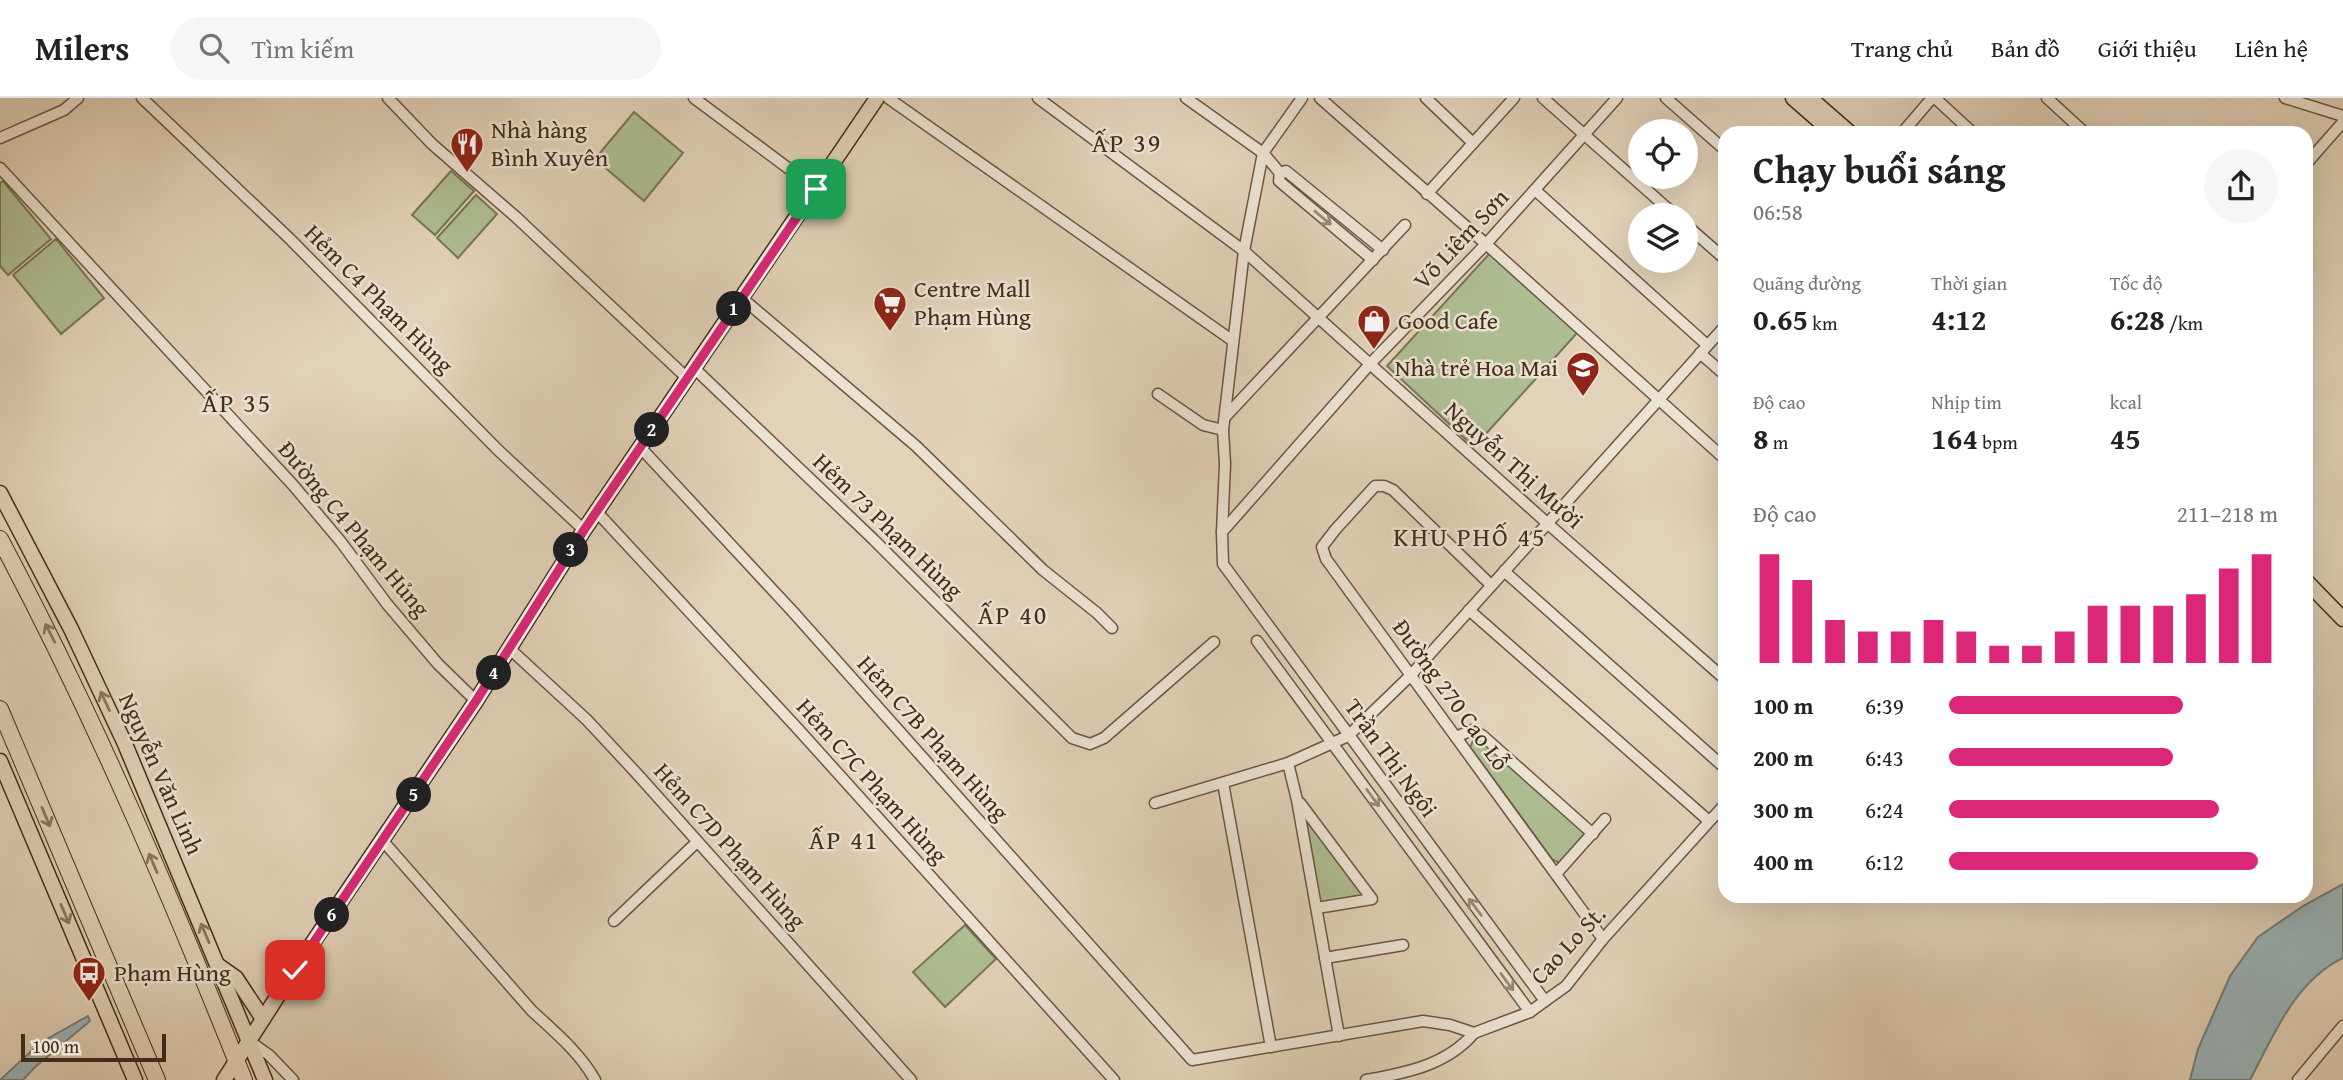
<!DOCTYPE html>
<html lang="vi">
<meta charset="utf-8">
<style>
body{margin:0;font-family:"Gentium Book Plus",serif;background:#f6f6f6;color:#222;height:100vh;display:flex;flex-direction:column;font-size:26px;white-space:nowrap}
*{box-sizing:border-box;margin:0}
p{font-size:23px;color:#767676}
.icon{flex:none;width:38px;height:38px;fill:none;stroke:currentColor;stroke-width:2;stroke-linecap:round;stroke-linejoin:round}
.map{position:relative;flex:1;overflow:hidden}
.side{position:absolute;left:1718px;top:28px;width:595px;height:777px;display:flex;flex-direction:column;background:#fff;border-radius:21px;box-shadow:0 7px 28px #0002}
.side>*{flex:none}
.tools{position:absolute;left:1628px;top:21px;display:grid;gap:14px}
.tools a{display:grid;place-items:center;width:70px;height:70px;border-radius:50%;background:#fff;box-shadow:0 7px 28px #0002;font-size:35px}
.scale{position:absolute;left:21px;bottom:18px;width:145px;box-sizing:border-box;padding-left:7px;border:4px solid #422e18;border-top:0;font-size:19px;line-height:24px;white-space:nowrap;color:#422e18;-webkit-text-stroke:5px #ece2d2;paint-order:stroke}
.pin{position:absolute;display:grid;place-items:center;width:60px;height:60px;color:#fff;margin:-30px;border-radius:14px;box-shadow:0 4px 10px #0006}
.km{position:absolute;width:35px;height:35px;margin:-18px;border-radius:50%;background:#222;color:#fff;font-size:19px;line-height:35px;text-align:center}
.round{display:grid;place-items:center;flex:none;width:74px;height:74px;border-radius:37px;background:#f6f6f6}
.overview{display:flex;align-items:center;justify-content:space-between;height:119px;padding:0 35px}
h1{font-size:38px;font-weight:800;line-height:52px}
.metrics{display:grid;grid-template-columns:repeat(3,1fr);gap:10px;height:119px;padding:7px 35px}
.metrics div{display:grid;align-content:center}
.metrics b{font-size:30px;font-weight:800}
.metrics small{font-size:19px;font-weight:400}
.metrics p{font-size:19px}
.chart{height:196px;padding:14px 35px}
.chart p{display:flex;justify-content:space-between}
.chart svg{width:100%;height:126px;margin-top:7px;stroke:#db2777;stroke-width:6}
ul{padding:0 35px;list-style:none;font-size:23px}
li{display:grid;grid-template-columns:112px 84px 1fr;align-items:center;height:52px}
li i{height:18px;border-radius:9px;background:#db2777}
header{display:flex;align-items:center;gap:42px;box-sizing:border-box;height:98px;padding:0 35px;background:#fff;border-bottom:2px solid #e0e0e0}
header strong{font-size:33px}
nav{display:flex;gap:38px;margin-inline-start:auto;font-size:24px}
.search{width:490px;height:63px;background:#f6f6f6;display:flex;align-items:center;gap:18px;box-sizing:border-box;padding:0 24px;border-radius:38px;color:#767676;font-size:26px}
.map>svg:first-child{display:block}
.green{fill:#aebd93;stroke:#787656;stroke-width:2}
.water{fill:#9ab5ba;stroke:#777f79;stroke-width:2}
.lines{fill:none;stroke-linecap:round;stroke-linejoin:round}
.minor-casing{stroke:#6a5740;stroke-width:13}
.major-casing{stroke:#422e18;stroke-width:17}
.highway-casing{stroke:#422e18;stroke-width:18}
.minor{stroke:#ece2d2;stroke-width:10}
.major{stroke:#e2d2b9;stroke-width:14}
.highway{stroke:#e2d2b9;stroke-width:16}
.oneway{stroke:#978875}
.oneway2{stroke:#8a7860}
.route-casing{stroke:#fff;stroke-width:14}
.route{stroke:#db2777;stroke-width:9}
.labels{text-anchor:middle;stroke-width:5;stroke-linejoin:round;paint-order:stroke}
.poi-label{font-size:24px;fill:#422e18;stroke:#ece2d2;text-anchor:start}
.street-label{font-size:24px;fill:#422e18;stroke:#ece2d2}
.neighbourhood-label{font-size:26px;letter-spacing:2px;fill:#422e18;stroke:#ece2d2}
</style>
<header>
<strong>Milers</strong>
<div class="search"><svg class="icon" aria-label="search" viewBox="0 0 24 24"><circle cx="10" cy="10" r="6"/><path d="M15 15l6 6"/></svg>Tìm kiếm</div>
<nav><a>Trang chủ</a><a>Bản đồ</a><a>Giới thiệu</a><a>Liên hệ</a></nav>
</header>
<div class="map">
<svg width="2343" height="982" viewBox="0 0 2343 982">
<rect width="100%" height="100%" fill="#e2d2b9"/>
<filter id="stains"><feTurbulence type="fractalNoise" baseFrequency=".00286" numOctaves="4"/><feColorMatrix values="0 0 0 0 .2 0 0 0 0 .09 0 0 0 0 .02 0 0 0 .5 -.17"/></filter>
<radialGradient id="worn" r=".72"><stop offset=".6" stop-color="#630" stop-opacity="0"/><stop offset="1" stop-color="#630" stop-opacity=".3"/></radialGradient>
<!-- green -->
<g class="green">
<polygon points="634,14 683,55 644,103 595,61"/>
<polygon points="451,73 474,93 435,137 412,117"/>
<polygon points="3,83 51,141 8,177 0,168 0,85"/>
<polygon points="476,97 497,116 458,160 437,140"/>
<polygon points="56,141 104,200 61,236 13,177"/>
<polygon points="1490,155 1577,235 1474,349 1387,268"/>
<polygon points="1474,641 1480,642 1588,735 1561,766 1552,761 1470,649"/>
<polygon points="1308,718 1369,799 1320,806 1306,722"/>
<polygon points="965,827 996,861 945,909 913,874"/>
</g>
<!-- water -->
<g class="water">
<path d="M 2343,786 L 2343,860 C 2294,884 2274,937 2250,982 L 2190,982 L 2198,951 L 2230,878 L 2258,839 L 2303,808 Z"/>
<polygon points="88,918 90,923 35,969 23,982 0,982 40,945"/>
</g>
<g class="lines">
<defs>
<g id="minor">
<polyline points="142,0 290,141 498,352 584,432"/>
<polyline points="388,0 432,46 516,119 687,280"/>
<polyline points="694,0 816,91"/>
<polyline points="888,0 1233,243"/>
<polyline points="1038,0 1244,153 1547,425 1726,582"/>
<polyline points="1186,0 1263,55 1280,75"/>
<polyline points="1302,0 1263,55 1244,153 1223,332 1225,366 1222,434 1223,466 1545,903"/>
<polyline points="1320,0 1486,146 1726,362"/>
<polyline points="1426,0 1473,45"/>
<polyline points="1543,0 1675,117"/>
<polyline points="1666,0 1726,53"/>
<polyline points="1935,0 1973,35"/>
<polyline points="2047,0 2085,35"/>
<polyline points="2285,0 2343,18"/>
<polyline points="1902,35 1932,0"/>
<polyline points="0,40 64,12 78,0"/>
<polyline points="2306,66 2343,24"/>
<polyline points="0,70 293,387 341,444 387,506 438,566 476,603"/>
<polyline points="1280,75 1279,83 1373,162"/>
<polyline points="1280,75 1286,73 1383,152"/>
<polyline points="1535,92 1707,247"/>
<polyline points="1427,96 1514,0"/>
<polyline points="1685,126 1726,162"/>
<polyline points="742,200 916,348 1043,472 1097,515 1112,530"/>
<polyline points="1700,255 1726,278"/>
<polyline points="694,270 873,441 1072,640 1090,646 1104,640 1214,544"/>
<polyline points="1158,296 1203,327 1223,332"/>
<polyline points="1225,319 1405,127"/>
<polyline points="640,349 794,515 1192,962 1423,923 1450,927 1474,935 1530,914 1545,903 1566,888 1603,841 1726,705"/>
<polyline points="596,413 798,631 1114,982"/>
<polyline points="1222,434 1370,266 1486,146 1617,0"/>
<polyline points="1504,473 1726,671"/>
<polyline points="1491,487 1393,392 1384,388 1375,388 1335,432 1322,449 1326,461 1603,841"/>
<polyline points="1469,512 1709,723"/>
<polyline points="1257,543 1530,914"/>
<polyline points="510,551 587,622 639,678 911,982"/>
<polyline points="1456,639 1472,632 1483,638 1593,736"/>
<polyline points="1288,665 1297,702 1339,938"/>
<polyline points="1223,685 1271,949"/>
<polyline points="1155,705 1288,665 1348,638 1411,577 1726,227"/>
<polyline points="1300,705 1372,801 1317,810"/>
<path d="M 383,743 L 532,913 C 555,934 580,955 595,982"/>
<polyline points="1556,776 1605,721"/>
<polyline points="614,823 697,744"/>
<polyline points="1325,860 1403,847"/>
<polyline points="249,943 269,957 293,982"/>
<path d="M 1366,982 C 1406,975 1447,967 1474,935"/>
<polyline points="2298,982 2343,928"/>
</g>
<g id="major">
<polyline points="1793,0 1833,35"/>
<polyline points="1810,0 1850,35"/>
<polyline points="0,395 71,531 125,646 265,982"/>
<polyline points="2306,483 2343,521"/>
<polyline points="0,663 135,982"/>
<polyline points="219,868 236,880 263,921"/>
<polyline points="224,982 295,871 476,603 584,432 877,0"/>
</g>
<g id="highway">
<path d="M 0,441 C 93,616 171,798 244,982"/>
<polyline points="0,611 157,982"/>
</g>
</defs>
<!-- minor casing -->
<use href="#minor" class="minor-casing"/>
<!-- major casing -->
<use href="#major" class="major-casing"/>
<!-- highway casing -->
<use href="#highway" class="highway-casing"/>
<!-- minor -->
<use href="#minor" class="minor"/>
<!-- major -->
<use href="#major" class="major"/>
<!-- highway -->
<use href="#highway" class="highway"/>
</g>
<!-- one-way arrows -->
<defs><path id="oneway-shaft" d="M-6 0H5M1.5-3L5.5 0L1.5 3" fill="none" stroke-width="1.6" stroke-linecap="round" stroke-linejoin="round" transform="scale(1.75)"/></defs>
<g class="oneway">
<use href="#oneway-shaft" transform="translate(1323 120) rotate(40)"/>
<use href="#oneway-shaft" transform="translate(1373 700) rotate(54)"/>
<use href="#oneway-shaft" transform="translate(1475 809) rotate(-127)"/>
<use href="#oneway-shaft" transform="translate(1507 884) rotate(54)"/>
</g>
<g class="oneway2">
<use href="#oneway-shaft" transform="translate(50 535) rotate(-117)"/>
<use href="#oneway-shaft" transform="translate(105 603) rotate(-115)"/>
<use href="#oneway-shaft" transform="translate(46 719) rotate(67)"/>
<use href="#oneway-shaft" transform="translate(153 765) rotate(-113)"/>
<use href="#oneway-shaft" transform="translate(65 816) rotate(67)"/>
<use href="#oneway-shaft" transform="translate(205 835) rotate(-113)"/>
</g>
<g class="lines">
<defs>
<polyline id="route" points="295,872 476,603 584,432 816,91"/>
</defs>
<!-- route casing -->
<use href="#route" class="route-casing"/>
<!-- route -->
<use href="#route" class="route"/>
</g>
<!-- icons -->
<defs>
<symbol id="restaurant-pin" viewBox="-11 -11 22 30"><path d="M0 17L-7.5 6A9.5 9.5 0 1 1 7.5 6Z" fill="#8f2418" stroke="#ece2d2"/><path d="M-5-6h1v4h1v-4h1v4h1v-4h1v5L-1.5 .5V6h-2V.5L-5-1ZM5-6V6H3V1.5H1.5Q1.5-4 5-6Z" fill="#fff"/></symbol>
<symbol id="supermarket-pin" viewBox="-11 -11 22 30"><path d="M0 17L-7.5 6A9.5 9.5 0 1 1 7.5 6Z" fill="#8f2418" stroke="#ece2d2"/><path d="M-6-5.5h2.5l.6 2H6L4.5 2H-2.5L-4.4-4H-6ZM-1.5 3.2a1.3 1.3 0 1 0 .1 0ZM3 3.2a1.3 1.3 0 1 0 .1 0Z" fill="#fff"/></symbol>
<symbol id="shop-pin" viewBox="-11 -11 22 30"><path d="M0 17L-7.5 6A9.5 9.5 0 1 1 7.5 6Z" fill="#8f2418" stroke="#ece2d2"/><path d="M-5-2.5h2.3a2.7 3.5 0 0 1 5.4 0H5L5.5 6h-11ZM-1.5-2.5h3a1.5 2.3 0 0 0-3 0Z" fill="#fff"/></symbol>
<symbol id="school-pin" viewBox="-11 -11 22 30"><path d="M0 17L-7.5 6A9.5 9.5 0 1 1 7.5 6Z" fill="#8f2418" stroke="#ece2d2"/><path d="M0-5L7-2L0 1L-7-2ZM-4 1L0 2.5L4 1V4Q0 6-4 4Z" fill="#fff"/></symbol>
<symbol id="bus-pin" viewBox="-11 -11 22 30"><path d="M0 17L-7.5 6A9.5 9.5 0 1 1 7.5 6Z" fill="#8f2418" stroke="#ece2d2"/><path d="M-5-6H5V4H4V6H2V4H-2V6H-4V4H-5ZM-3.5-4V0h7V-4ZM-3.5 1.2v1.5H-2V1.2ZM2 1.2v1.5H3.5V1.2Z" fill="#fff"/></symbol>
</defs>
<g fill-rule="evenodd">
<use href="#restaurant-pin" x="448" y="27" width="38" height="52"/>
<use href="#supermarket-pin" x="871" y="186" width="38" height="52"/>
<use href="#shop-pin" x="1355" y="204" width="38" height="52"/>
<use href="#school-pin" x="1564" y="251" width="38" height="52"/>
<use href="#bus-pin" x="70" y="856" width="38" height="52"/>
</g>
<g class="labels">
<!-- poi labels -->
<g class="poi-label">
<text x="491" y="40">Nhà hàng<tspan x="491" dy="28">Bình Xuyên</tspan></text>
<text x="914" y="199">Centre Mall<tspan x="914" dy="28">Phạm Hùng</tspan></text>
<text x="1398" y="231">Good Cafe</text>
<text x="1558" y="278" text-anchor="end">Nhà trẻ Hoa Mai</text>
<text x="114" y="883">Phạm Hùng</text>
</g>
<!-- street labels -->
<g class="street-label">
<text transform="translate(1461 141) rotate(-47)" y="8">Võ Liêm Sơn</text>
<text transform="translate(379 201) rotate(45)" y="8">Hẻm C4 Phạm Hùng</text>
<text transform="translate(1514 367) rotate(42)" y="8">Nguyễn Thị Mười</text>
<text transform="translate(888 428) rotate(44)" y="8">Hẻm 73 Phạm Hùng</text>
<text transform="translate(354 431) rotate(50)" y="8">Đường C4 Phạm Hủng</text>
<text transform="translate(1451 597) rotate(54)" y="8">Đường 270 Cao Lỗ</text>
<text transform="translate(933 640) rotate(48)" y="8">Hẻm C7B Phạm Hùng</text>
<text transform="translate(1391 660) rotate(54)" y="8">Trần Thị Ngôi</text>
<text transform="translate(161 676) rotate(66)" y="8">Nguyễn Văn Linh</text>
<text transform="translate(872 683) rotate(48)" y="8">Hẻm C7C Phạm Hùng</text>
<text transform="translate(730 748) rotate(48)" y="8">Hẻm C7D Phạm Hùng</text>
<text transform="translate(1568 847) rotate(-47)" y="8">Cao Lo St.</text>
</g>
<!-- neighbourhood labels -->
<g class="neighbourhood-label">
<text x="1127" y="54">ẤP 39</text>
<text x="237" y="314">ẤP 35</text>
<text x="1470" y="448">KHU PHỐ 45</text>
<text x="1013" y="526">ẤP 40</text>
<text x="844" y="751">ẤP 41</text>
</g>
</g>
<rect width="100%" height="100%" filter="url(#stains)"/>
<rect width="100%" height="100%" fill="url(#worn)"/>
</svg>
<div class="tools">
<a><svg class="icon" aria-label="locate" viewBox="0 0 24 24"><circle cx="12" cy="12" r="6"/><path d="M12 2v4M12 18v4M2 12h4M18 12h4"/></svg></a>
<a><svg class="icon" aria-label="layers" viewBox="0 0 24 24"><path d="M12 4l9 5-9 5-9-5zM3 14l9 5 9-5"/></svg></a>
</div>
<div class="scale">100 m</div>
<div class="pin" style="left:816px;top:91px;background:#1e9e55"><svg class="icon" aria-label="arrive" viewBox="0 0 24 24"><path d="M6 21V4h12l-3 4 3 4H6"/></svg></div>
<div class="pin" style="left:295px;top:872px;background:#d93025"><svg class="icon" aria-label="check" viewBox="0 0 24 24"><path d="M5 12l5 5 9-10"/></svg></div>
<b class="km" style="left:734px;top:211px">1</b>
<b class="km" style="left:652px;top:332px">2</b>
<b class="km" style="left:571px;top:452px">3</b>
<b class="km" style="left:494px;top:575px">4</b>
<b class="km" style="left:414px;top:697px">5</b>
<b class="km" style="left:332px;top:817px">6</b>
<section class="side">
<div class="overview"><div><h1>Chạy buổi sáng</h1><p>06:58</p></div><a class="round"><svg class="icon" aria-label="share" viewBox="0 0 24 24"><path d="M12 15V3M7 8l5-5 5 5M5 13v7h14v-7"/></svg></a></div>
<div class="metrics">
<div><p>Quãng đường</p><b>0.65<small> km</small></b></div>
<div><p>Thời gian</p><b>4:12</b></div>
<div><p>Tốc độ</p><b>6:28<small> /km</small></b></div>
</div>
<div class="metrics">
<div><p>Độ cao</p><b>8<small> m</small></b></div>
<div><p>Nhịp tim</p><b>164<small> bpm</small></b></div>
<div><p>kcal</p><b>45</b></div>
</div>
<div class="chart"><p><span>Độ cao</span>211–218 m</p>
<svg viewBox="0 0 160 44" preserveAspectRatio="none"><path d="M5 44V6M15 44V15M25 44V29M35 44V33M45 44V33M55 44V29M65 44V33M75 44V38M85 44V38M95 44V33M105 44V24M115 44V24M125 44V24M135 44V20M145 44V11M155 44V6"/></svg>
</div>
<ul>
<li><b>100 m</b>6:39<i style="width:71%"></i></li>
<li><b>200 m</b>6:43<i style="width:68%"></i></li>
<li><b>300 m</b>6:24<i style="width:82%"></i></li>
<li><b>400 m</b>6:12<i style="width:94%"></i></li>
</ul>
</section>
</div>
